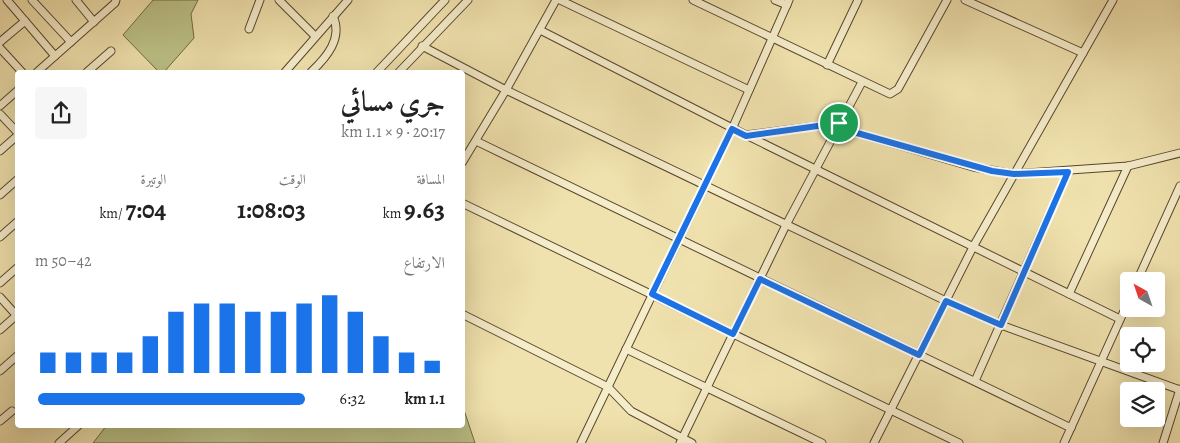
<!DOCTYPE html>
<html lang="ar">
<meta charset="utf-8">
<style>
body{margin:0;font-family:Alegreya,Amiri,serif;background:#f6f6f6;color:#222;direction:rtl;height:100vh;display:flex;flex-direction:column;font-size:19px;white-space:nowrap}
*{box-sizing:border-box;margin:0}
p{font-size:16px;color:#767676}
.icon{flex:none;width:28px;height:28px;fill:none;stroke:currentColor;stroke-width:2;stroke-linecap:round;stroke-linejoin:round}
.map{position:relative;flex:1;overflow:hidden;direction:ltr}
.panel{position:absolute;left:15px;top:70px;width:450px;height:358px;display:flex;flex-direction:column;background:#fff;border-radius:5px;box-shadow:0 5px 20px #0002;direction:rtl}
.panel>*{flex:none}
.needle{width:32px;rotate:320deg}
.buttons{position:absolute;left:1120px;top:272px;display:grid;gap:10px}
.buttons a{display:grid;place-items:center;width:45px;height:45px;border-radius:5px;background:#fff;box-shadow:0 5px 20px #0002;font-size:25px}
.pin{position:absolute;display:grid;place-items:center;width:42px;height:42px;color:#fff;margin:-21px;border:2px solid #fff;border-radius:50%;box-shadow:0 1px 5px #0007}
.round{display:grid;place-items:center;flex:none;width:52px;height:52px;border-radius:5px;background:#f6f6f6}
.overview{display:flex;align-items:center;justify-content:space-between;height:85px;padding:0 20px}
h1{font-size:28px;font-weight:600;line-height:38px}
.figures{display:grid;grid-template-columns:repeat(3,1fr);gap:8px;height:85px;padding:5px 20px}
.figures div{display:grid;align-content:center}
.figures b{font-size:25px;font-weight:600}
.figures small{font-size:14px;font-weight:400}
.figures p{font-size:14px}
.chart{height:140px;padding:10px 20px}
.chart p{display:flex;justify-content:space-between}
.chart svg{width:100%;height:90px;margin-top:5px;stroke:#1a73e8;stroke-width:6}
ul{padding:0 20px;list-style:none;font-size:16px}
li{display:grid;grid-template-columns:80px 60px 1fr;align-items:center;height:38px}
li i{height:12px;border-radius:6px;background:#1a73e8}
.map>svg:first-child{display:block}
.green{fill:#bcc288;stroke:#706a44}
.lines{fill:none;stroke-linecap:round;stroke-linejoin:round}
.street-casing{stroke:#57462c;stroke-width:9}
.street{stroke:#f5ecca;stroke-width:7}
.route-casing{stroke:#fff;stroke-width:10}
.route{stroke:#1a73e8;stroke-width:6}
</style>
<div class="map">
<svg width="1180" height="443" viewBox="0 0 1180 443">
<rect width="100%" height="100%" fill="#f0e2ae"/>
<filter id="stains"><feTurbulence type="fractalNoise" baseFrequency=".004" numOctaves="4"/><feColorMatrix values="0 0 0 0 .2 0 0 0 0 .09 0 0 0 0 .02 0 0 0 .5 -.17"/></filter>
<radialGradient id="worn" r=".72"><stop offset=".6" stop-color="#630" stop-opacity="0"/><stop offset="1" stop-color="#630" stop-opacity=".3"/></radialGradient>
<!-- green -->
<g class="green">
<polygon points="153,0 198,0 191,14 194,38 164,72 159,72 123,35"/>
<polygon points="463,407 475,443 93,443 107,425 462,425"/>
</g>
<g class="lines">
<defs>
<g id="street">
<polyline points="7,0 55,56"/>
<polyline points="32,0 71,42"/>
<polyline points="76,0 94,22"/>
<polyline points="279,0 315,36"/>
<polyline points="560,0 749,90"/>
<polyline points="693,0 890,94 898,89 947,0"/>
<polyline points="775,0 787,5"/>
<polyline points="965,0 1083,53"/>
<polyline points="249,29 260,0"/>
<polyline points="540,30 746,135 1120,319"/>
<polyline points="0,42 25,21"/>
<polyline points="422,46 506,90 946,301 1001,325 1180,390"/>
<polyline points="0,48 22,72"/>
<polyline points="827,65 858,0"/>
<polyline points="37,72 115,3 116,0"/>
<polyline points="87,72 111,51"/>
<polyline points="285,72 348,0"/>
<path d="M 311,72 C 327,57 343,38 333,16"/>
<polyline points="377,72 445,0"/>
<polyline points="399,72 468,0"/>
<polyline points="0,106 18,90"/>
<polyline points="0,114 18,133"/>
<polyline points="835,133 857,133 973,167 1014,174 1128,166 1180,153"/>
<polyline points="746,135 839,123"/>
<polyline points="476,141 1071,428"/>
<polyline points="0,151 18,135"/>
<polyline points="462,163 506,90 556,0"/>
<polyline points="0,195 18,179"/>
<polyline points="462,203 959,443"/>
<polyline points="0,237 18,221"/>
<polyline points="1137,281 1180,186"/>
<polyline points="0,283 18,267"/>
<polyline points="1069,294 1128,166"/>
<polyline points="0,297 18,317"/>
<polyline points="462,314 608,387 631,411 692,443"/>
<polyline points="0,330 18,314"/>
<polyline points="626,349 822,443"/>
<polyline points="0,371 18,355"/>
<polyline points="975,381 1068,172"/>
<polyline points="0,421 12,411"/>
<polyline points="59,443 79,425"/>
<polyline points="581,443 732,129 789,0"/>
<polyline points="680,443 786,225 862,82"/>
<polyline points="874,443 973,247 1113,0"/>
<polyline points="1064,443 1129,300"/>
<polyline points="1163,443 1180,389"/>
</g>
</defs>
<!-- street casing -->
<use href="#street" class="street-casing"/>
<!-- street -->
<use href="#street" class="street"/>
</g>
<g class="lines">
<defs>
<polygon id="route" points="839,123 835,133 857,133 992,171 1014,174 1068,172 1001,325 946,301 919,355 760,279 733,334 652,294 732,129 746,136"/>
</defs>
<!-- route casing -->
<use href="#route" class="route-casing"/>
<!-- route -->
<use href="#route" class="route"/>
</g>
<rect width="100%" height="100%" filter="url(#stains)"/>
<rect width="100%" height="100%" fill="url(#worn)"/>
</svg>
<div class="buttons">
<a><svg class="needle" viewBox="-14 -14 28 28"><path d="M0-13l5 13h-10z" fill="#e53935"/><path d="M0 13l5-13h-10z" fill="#767676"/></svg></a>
<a><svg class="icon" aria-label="locate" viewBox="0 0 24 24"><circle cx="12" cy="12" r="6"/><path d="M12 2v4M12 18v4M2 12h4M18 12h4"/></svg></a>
<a><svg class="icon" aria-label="layers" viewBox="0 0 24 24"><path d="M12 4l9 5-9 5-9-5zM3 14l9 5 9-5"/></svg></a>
</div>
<div class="pin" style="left:839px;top:123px;background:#1e9e55"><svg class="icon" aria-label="arrive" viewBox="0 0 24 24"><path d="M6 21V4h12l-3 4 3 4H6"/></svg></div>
<section class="panel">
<div class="overview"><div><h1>جري مسائي</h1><p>20:17 · 9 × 1.1 km</p></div><a class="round"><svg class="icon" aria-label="share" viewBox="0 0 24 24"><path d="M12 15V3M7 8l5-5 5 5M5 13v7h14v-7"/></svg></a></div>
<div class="figures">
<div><p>المسافة</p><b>9.63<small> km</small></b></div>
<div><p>الوقت</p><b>1:08:03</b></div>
<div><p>الوتيرة</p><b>7:04<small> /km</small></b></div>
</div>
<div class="chart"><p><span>الارتفاع</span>42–50 m</p>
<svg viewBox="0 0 160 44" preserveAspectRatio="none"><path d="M5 44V34M15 44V34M25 44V34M35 44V34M45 44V26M55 44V14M65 44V10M75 44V10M85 44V14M95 44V14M105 44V10M115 44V6M125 44V14M135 44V26M145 44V34M155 44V38"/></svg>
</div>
<ul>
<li><b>1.1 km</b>6:32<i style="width:99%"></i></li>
</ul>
</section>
</div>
